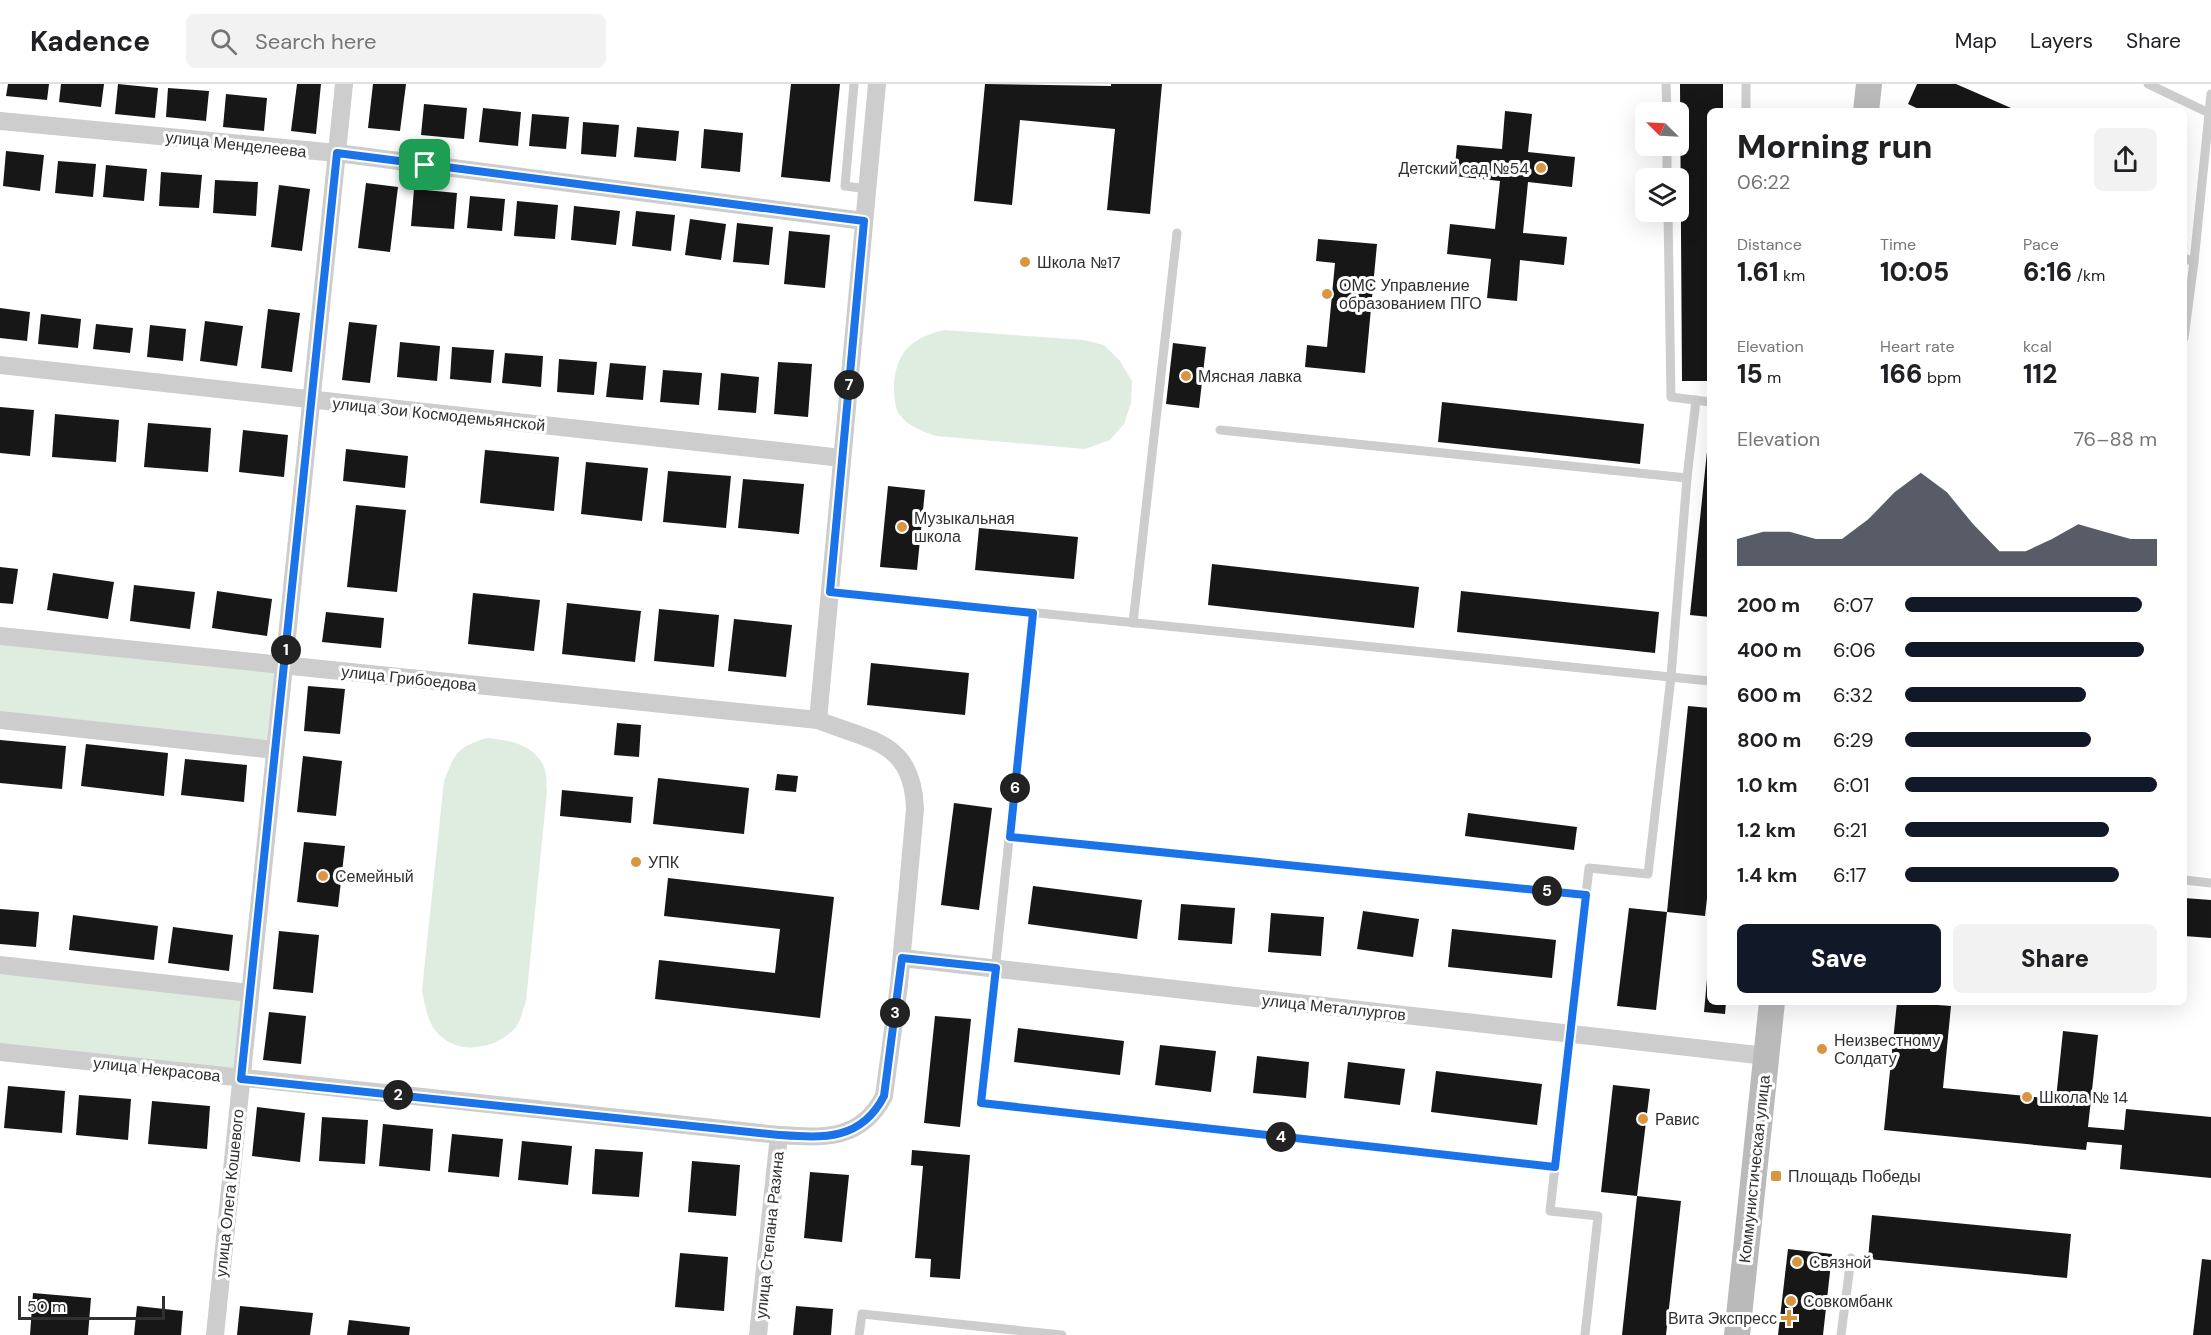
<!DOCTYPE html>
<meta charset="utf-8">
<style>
body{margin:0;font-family:"DM Sans",sans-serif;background:#f2f2f2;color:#202124;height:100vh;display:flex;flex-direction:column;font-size:22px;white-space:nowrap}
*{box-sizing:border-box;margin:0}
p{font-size:20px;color:#757577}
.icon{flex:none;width:33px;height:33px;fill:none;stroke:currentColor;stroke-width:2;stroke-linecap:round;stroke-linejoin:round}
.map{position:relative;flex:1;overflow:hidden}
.drawer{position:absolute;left:1707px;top:24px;width:480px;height:897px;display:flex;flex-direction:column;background:#fff;border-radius:9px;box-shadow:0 6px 24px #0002}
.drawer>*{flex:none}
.needle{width:39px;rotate:294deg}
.controls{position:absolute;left:1635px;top:18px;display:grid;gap:12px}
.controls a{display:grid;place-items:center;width:54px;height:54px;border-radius:9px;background:#fff;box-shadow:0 6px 24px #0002;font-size:30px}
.scale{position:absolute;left:18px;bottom:15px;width:147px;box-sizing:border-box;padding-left:6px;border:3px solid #303030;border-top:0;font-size:16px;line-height:21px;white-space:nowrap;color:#303030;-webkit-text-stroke:4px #fff;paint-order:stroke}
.pin{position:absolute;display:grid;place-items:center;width:51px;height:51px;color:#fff;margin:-26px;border-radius:12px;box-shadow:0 3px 9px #0006}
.km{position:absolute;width:30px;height:30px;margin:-15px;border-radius:50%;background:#222;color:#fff;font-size:16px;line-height:30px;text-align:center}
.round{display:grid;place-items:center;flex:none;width:63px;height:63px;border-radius:9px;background:#f2f2f2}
.head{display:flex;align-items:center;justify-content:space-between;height:102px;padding:0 30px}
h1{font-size:33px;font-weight:800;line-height:45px}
.figures{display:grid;grid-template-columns:repeat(3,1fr);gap:9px;height:102px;padding:6px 30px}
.figures div{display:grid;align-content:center}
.figures b{font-size:26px;font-weight:800}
.figures small{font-size:16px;font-weight:400}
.figures p{font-size:16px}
.chart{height:168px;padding:12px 30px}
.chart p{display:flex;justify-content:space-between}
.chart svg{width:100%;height:108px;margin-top:6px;fill:#111827;opacity:.7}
.primary-button{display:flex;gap:12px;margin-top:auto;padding:12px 30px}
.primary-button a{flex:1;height:69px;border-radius:9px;background:#111827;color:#fff;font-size:24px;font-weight:800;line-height:69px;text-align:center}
.primary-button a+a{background:#f2f2f2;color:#202124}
ul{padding:0 30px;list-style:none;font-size:20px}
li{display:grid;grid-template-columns:96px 72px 1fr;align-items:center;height:45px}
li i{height:15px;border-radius:8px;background:#111827}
header{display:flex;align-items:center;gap:36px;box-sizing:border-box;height:84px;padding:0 30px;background:#fff;border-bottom:2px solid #e0e0e0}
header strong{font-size:28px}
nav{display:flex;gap:33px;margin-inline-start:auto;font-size:21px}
.search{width:420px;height:54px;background:#f2f2f2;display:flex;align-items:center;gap:15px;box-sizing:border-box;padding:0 21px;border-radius:9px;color:#757577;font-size:22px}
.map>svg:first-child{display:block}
.green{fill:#dfece0}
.building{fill:#171717}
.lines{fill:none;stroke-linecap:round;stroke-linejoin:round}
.lane{stroke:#cdcdcd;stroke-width:9}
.street{stroke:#cdcdcd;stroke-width:18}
.secondary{stroke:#bababa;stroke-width:26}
.route-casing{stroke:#fff;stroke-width:12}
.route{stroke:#1a73e8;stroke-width:8}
.poi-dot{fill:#d99640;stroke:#fff;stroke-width:2}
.labels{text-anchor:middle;stroke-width:6;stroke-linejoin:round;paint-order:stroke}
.street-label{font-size:16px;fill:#303030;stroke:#fff}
.poi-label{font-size:16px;fill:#303030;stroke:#fff;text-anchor:start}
</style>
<header>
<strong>Kadence</strong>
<div class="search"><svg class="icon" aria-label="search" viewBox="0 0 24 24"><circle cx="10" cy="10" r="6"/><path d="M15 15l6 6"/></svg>Search here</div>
<nav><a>Map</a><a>Layers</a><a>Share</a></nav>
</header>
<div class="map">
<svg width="2211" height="1251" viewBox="0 0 2211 1251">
<rect width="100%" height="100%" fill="#fff"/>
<!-- green -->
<g class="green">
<path d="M 944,246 L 1084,256 L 1104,261 L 1120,277 L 1132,297 L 1131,319 L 1124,340 L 1110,356 L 1085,365 L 936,352 C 922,347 904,341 897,326 C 894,319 894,306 894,298 C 898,265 913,254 944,246 Z"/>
<polygon points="0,557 278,587 269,660 0,632"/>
<path d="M 487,654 C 508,656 534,660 544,683 C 547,690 546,700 547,707 L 526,917 C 523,925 521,936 516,943 C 497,966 455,973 435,946 C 426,934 425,920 422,906 L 444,697 C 455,669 457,663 487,654 Z"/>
<polygon points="0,886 244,913 235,987 0,960"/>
</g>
<!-- building -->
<g class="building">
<polygon points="8,0 49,0 47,16 6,12"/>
<polygon points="61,0 104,0 101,23 59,18"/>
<polygon points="118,0 158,4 155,34 115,30"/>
<polygon points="297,0 321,0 316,50 291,47"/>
<polygon points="373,0 406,0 400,47 368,44"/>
<polygon points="791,0 840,0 830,98 781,93"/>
<polygon points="985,0 1111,2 1111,0 1162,0 1150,130 1107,126 1115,45 1020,36 1012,121 974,117"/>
<polygon points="1680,0 1723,0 1723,27 1710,27 1710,297 1682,297"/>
<polygon points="1917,0 1956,0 2018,27 1923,27 1908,20"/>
<polygon points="168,4 209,7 206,37 166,33"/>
<polygon points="226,10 267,14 264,47 223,43"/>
<polygon points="424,20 467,24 464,55 421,51"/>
<polygon points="483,24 521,28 518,62 479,58"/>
<polygon points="1505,27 1532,30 1528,68 1575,73 1572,103 1528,98 1523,149 1567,153 1564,181 1520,176 1517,217 1487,214 1491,175 1447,170 1450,140 1495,145 1500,97 1454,92 1457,61 1502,65"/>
<polygon points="532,30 569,33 566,65 529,62"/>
<polygon points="583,38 619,41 616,73 581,70"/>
<polygon points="637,43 679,47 676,77 634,73"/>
<polygon points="704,45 743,49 740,88 701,84"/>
<polygon points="6,67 44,71 40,107 3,102"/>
<polygon points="58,77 96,80 93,113 55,109"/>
<polygon points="106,81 147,85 144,117 103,113"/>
<polygon points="161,88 202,91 199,124 159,122"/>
<polygon points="215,96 258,98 256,132 213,129"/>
<polygon points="366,99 398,103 390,168 358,164"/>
<polygon points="279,101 310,105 302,167 271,163"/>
<polygon points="414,105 457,109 454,145 411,142"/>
<polygon points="470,112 505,115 502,147 467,144"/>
<polygon points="517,117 558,121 555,155 514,152"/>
<polygon points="574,122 620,127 616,161 571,156"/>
<polygon points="636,127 675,131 671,167 632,162"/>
<polygon points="690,135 726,140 721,176 685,171"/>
<polygon points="737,139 773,143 769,181 733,178"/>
<polygon points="789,147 830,151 825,204 784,200"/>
<polygon points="1318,155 1377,160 1365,289 1305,283 1307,261 1327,263 1335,179 1316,177"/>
<polygon points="0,224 30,228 27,257 0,254"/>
<polygon points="268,225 300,229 292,288 261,284"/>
<polygon points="41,230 81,235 78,264 38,260"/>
<polygon points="205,237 243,242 237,282 200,277"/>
<polygon points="349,238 377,241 370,299 342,296"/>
<polygon points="96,240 133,244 130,269 93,265"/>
<polygon points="150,241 186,245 183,277 147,273"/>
<polygon points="400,258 440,262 437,297 397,293"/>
<polygon points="1173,259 1206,263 1199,324 1166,320"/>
<polygon points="452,263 494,266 491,299 450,295"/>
<polygon points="505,269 543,272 541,303 502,299"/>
<polygon points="559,275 597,278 594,311 557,308"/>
<polygon points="778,278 812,280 808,333 774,330"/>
<polygon points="610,279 646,282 643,316 606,313"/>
<polygon points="663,286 702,289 699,321 660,318"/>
<polygon points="721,289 759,293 756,329 718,326"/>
<polygon points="1442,318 1644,340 1640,380 1438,358"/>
<polygon points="0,323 34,326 30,372 0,369"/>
<polygon points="55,330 119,336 116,378 52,373"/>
<polygon points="148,339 211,344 208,388 144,383"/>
<polygon points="243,346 288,351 284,393 239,388"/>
<polygon points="1708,358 1710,358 1710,533 1690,531"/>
<polygon points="346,365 408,372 405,404 343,397"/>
<polygon points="485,366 559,373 554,427 480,419"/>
<polygon points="586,378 648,384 642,437 581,430"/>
<polygon points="668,387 731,392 726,444 663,438"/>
<polygon points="743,395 804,400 799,450 738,444"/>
<polygon points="888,402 925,406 917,486 880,483"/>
<polygon points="356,421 406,426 397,508 347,503"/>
<polygon points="979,444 1078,453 1074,495 975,486"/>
<polygon points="1212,480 1419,503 1414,544 1208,521"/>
<polygon points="0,483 18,485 13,520 0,519"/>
<polygon points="53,489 114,498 108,535 47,526"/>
<polygon points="134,501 195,508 190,545 130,537"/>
<polygon points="217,507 272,515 267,552 212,544"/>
<polygon points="1461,507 1659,528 1655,569 1457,548"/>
<polygon points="473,509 540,516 534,567 468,560"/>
<polygon points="567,519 641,527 635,578 562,570"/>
<polygon points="659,525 719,531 714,583 654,577"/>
<polygon points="326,528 384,534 381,564 322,558"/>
<polygon points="734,535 792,541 786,593 728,587"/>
<polygon points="871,579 969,589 965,631 867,621"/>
<polygon points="308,602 345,605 340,650 304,647"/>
<polygon points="1688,622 1710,624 1710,788 1705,832 1667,828"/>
<polygon points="617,639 641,641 639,673 614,671"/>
<polygon points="0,656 66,662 62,705 0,699"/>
<polygon points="86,660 168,669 164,712 81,702"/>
<polygon points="303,672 342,677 336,732 297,728"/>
<polygon points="185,675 247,681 244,718 181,711"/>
<polygon points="777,690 798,692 796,708 775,706"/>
<polygon points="658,694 749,704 744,750 653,740"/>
<polygon points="562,706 633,713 631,739 560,732"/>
<polygon points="954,719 992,724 979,826 941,821"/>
<polygon points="1468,729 1577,743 1574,766 1465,752"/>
<polygon points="304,758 345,762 338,823 297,818"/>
<polygon points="668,794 834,813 820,934 655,915 659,876 775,889 780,845 664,832"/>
<polygon points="1033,802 1142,816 1137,855 1028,840"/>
<polygon points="2184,814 2211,816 2211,854 2184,852"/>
<polygon points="1181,820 1235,824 1232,860 1178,856"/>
<polygon points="1629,824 1667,828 1656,926 1617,922"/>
<polygon points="0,825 39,828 36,863 0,860"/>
<polygon points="1363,827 1419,835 1413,873 1357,865"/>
<polygon points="1271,829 1324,833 1321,872 1268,868"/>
<polygon points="73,831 158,842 154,876 69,866"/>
<polygon points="173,843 233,851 229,887 168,879"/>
<polygon points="1452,845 1556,856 1552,894 1448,883"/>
<polygon points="279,847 319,851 313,909 273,905"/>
<polygon points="1708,884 1710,884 1710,918 1726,918 1725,930 1704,928"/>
<polygon points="1897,918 1951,922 1943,1004 2056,1015 2063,947 2098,951 2088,1043 2124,1046 2126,1025 2211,1033 2211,1094 2120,1085 2122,1061 2087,1058 2086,1066 1884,1046"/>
<polygon points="269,928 306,932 301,980 263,976"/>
<polygon points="935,932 971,935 960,1043 924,1039"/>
<polygon points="1018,944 1124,957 1120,991 1014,978"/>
<polygon points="1160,961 1216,967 1211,1008 1155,1001"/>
<polygon points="1257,972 1309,978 1306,1014 1253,1009"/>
<polygon points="1348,978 1405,985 1400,1021 1344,1014"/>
<polygon points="1436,987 1542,1000 1537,1041 1431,1028"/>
<polygon points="1613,1001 1650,1005 1637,1112 1601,1108"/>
<polygon points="8,1002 65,1007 62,1049 4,1044"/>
<polygon points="79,1011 131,1015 128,1056 76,1051"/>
<polygon points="152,1017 210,1022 207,1065 148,1060"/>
<polygon points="257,1023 305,1029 300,1078 252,1072"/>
<polygon points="322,1033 368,1036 365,1080 319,1077"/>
<polygon points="383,1040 433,1045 430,1087 379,1082"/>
<polygon points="452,1050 503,1055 499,1093 448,1088"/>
<polygon points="522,1057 572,1062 568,1101 518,1096"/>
<polygon points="595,1065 643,1068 639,1113 592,1110"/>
<polygon points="912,1066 970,1071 960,1195 930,1193 931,1175 915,1174 923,1082 911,1081"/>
<polygon points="692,1077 740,1081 736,1132 688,1128"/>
<polygon points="810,1088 849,1091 842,1158 804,1154"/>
<polygon points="1637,1112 1681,1117 1666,1251 1622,1251"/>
<polygon points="1872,1131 2071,1150 2067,1194 1868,1175"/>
<polygon points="1788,1165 1832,1170 1823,1251 1778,1251"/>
<polygon points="680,1169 728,1173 724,1227 675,1223"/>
<polygon points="2202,1175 2211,1176 2211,1251 2193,1251"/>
<polygon points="33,1209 91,1214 88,1251 30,1251"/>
<polygon points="137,1222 183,1227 181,1251 134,1251"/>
<polygon points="240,1222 313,1229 310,1251 237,1251"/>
<polygon points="796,1222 833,1225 831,1251 793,1251"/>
<polygon points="349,1236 410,1243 409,1251 347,1251"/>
</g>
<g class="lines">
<!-- lane -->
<g class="lane">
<polyline points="854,0 845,102 868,105"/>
<polyline points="1666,0 1667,28"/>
<polyline points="1746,0 1746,27"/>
<polyline points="2148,0 2209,29"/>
<polyline points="1667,62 1667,94"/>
<polyline points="1668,128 1671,313 1710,318"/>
<polyline points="2184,174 2194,178 2211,10"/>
<polyline points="2184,254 2194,178"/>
<polyline points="1220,346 1687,394 1696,316"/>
<polyline points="830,508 1710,597"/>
<polyline points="1033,529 981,1019 1555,1083"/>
<polyline points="1133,539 1177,149"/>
<polyline points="1010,753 1586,811"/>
<polyline points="2184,796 2211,799"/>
<polyline points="859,1251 862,1230 1062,1251"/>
<polyline points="1585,1251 1598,1132 1550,1127 1589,784 1648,790 1671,593 1687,394"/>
<polyline points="1841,1251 1851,1174"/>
</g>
<!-- street -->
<g class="street">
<polyline points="0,37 337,69 864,137"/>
<polyline points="0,281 842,374"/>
<path d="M 0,552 L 818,636 C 869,657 913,656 915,725 L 899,901 L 884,1012 C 861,1057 823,1054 779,1051 L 0,968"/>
<polyline points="0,636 275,666"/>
<polyline points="818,636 877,0"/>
<polyline points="902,874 1766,972"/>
<polyline points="0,881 250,909"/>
<polyline points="215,1251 344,0"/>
<polyline points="758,1251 779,1051"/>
</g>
<!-- secondary -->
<g class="secondary">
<polyline points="1866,27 1869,0"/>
<polyline points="1737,1251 1772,918"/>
</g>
</g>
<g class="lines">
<defs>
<path id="route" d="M 337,69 L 864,137 L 830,508 L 1033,529 L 1010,753 L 1586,811 L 1555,1083 L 981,1019 L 996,884 L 902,874 L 884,1012 C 861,1057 823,1054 779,1051 L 241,995 Z"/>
</defs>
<!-- route casing -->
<use href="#route" class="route-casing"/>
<!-- route -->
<use href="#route" class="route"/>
</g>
<!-- markers -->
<g class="poi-dot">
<circle cx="1541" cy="84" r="6"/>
<circle cx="1025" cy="178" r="6"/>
<circle cx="1327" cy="210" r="6"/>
<circle cx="1186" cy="292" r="6"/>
<circle cx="902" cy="443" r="6"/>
<circle cx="636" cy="778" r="6"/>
<circle cx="323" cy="792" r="6"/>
<circle cx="1822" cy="965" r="6"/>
<circle cx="2027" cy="1013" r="6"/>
<circle cx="1643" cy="1035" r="6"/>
<rect x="1770" y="1086" width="12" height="12" rx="3"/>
<circle cx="1797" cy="1178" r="6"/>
<circle cx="1791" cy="1217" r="6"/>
<path d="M1786 1225h6v6h6v6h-6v6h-6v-6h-6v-6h6z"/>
</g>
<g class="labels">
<!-- street labels -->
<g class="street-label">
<text transform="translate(236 60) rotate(6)" y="6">улица Менделеева</text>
<text transform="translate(439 330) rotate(6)" y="6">улица Зои Космодемьянской</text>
<text transform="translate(409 594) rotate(6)" y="6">улица Грибоедова</text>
<text transform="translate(1334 923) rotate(6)" y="6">улица Металлургов</text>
<text transform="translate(157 985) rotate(6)" y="6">улица Некрасова</text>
<text transform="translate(1754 1085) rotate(-84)" y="6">Коммунистическая улица</text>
<text transform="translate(229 1109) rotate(-84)" y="6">улица Олега Кошевого</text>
<text transform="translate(769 1151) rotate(-84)" y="6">улица Степана Разина</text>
</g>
<!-- poi labels -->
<g class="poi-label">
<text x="1529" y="90" text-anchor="end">Детский сад №54</text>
<text x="1037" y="184">Школа №17</text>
<text x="1339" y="207">ОМС Управление<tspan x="1339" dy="18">образованием ПГО</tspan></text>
<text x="1198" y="298">Мясная лавка</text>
<text x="914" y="440">Музыкальная<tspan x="914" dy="18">школа</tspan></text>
<text x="648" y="784">УПК</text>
<text x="335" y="798">Семейный</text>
<text x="1834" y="962">Неизвестному<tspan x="1834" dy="18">Солдату</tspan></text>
<text x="2039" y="1019">Школа № 14</text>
<text x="1655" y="1041">Равис</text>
<text x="1788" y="1098">Площадь Победы</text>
<text x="1809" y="1184">Связной</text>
<text x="1803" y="1223">Совкомбанк</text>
<text x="1777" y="1240" text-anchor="end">Вита Экспресс</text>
</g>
</g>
</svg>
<div class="controls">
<a><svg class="needle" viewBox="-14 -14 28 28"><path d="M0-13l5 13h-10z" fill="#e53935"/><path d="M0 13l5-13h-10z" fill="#757577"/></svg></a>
<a><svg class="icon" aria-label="layers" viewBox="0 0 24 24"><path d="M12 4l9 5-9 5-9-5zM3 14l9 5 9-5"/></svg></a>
</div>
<div class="scale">50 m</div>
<div class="pin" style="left:425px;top:81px;background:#1e9e55"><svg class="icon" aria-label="arrive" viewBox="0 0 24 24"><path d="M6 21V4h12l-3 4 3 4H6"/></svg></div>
<b class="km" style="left:286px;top:566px">1</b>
<b class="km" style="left:398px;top:1011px">2</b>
<b class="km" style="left:895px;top:929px">3</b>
<b class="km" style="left:1281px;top:1053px">4</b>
<b class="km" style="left:1547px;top:807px">5</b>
<b class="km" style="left:1015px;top:704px">6</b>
<b class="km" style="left:849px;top:301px">7</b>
<section class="drawer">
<div class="head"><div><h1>Morning run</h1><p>06:22</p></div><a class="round"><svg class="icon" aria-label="share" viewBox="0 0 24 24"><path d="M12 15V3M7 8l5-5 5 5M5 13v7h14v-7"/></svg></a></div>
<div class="figures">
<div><p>Distance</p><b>1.61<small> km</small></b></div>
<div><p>Time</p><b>10:05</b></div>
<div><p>Pace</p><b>6:16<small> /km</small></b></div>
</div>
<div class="figures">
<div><p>Elevation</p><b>15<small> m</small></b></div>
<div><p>Heart rate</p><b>166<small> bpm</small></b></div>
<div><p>kcal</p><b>112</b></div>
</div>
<div class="chart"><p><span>Elevation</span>76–88 m</p>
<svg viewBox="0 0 160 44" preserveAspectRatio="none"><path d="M0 44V33L10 30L20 30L30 33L40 33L50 25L60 14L70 6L80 14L90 27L100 38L110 38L120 33L130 27L140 30L150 33L160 33V44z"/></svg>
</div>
<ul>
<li><b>200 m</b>6:07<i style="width:94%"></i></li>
<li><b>400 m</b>6:06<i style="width:95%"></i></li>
<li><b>600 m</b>6:32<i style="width:72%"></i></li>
<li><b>800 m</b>6:29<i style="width:74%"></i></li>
<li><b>1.0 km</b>6:01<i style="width:100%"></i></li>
<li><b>1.2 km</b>6:21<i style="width:81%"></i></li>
<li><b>1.4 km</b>6:17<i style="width:85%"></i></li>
</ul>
<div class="primary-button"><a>Save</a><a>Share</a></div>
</section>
</div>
